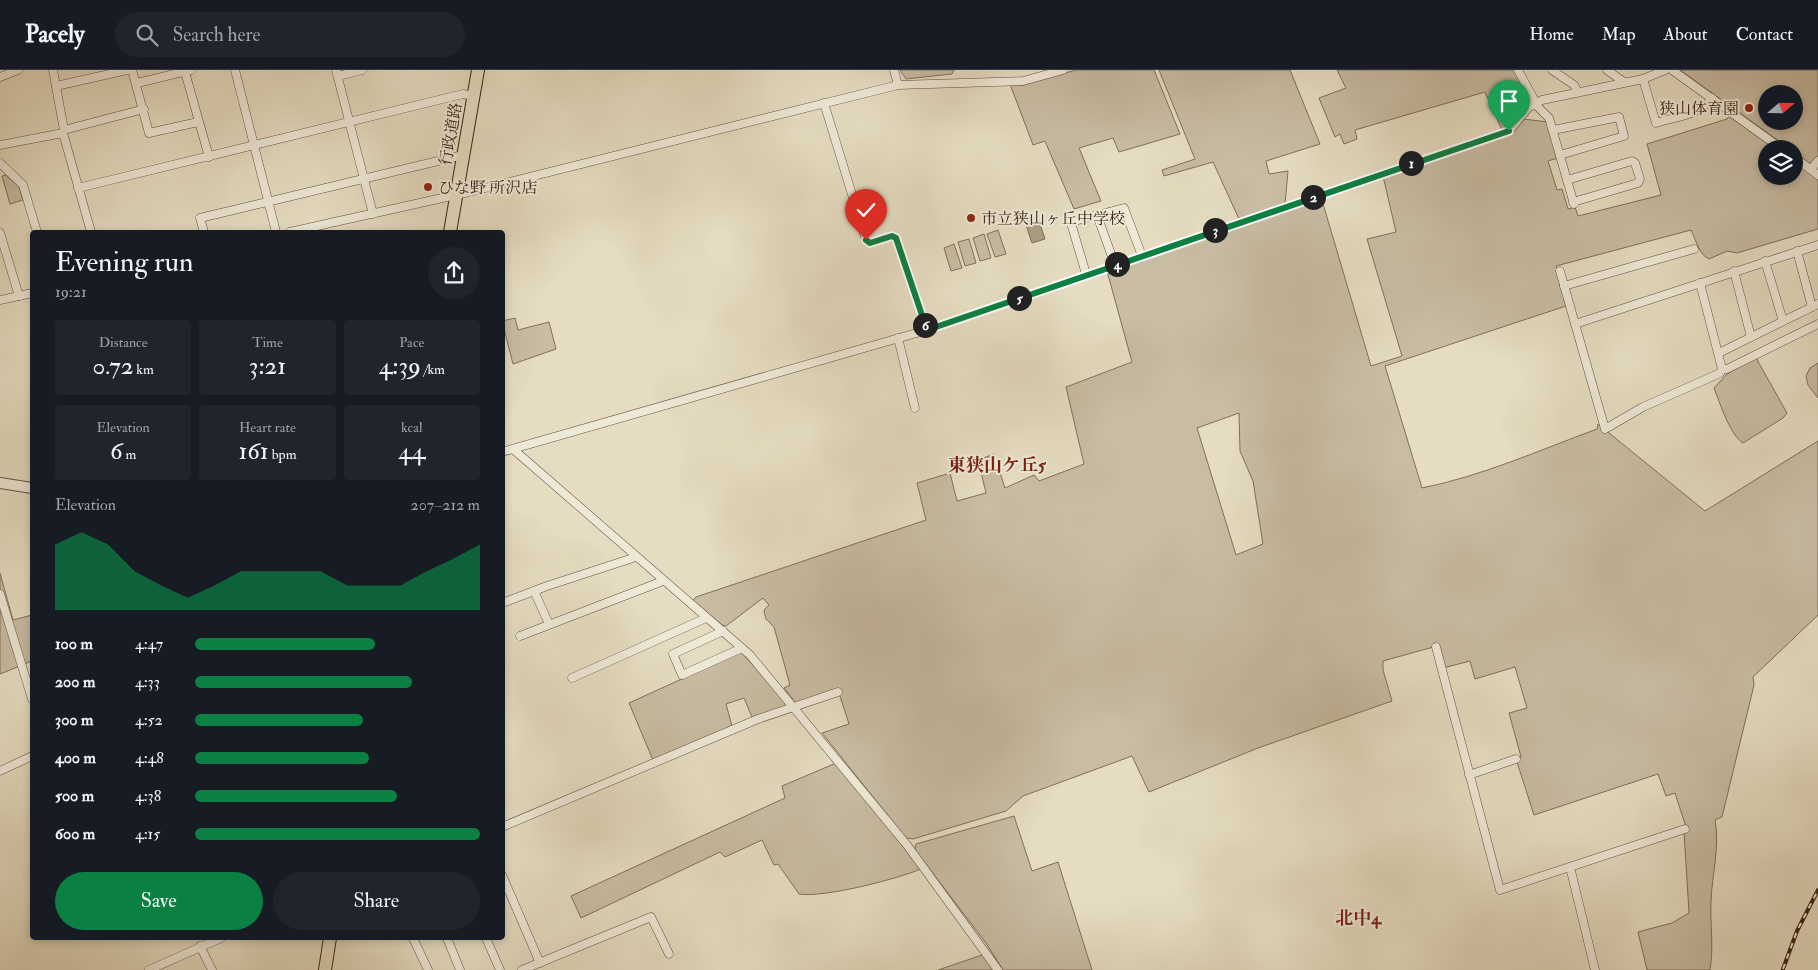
<!DOCTYPE html>
<meta charset="utf-8">
<style>
body{margin:0;font-family:"IM FELL Double Pica","Noto Serif JP",serif;background:#20242c;color:#f1f3f6;height:100vh;display:flex;flex-direction:column;font-size:19px;white-space:nowrap}
*{box-sizing:border-box;margin:0}
p{font-size:16px;color:#9ea1a6}
.icon{flex:none;width:28px;height:28px;fill:none;stroke:currentColor;stroke-width:2;stroke-linecap:round;stroke-linejoin:round}
.map{position:relative;flex:1;overflow:hidden}
.sheet{position:absolute;left:30px;top:160px;width:475px;height:710px;display:flex;flex-direction:column;background:#171b24;border-radius:5px;box-shadow:0 2px 8px #0003}
.sheet>*{flex:none}
.needle{width:32px;rotate:70deg}
.controls{position:absolute;left:1758px;top:15px;display:grid;gap:10px}
.controls a{display:grid;place-items:center;width:45px;height:45px;border-radius:50%;background:#171b24;box-shadow:0 2px 8px #0003;font-size:25px}
.pin{position:absolute;display:grid;place-items:center;width:42px;height:42px;color:#fff;margin:-51px -21px;border-radius:50% 50% 50% 0;rotate:-45deg;box-shadow:0 0 5px #0007}
.pin .icon{rotate:45deg}
.km{position:absolute;width:25px;height:25px;margin:-12px;border-radius:50%;background:#222;color:#fff;font-size:14px;line-height:25px;text-align:center}
.round{display:grid;place-items:center;flex:none;width:52px;height:52px;border-radius:26px;background:#20242c}
.headline{display:flex;align-items:center;justify-content:space-between;height:85px;padding:0 25px}
h1{font-size:28px;font-weight:600;line-height:38px}
.figures{display:grid;grid-template-columns:repeat(3,1fr);gap:8px;height:85px;padding:5px 25px}
.figures div{display:grid;align-content:center;border-radius:5px;background:#20242c;text-align:center}
.figures b{font-size:25px;font-weight:600}
.figures small{font-size:14px;font-weight:400}
.figures p{font-size:14px}
.chart{height:140px;padding:10px 25px}
.chart p{display:flex;justify-content:space-between}
.chart svg{width:100%;height:90px;margin-top:5px;fill:#0b8043;opacity:.7}
.cta{display:flex;gap:10px;margin-top:auto;padding:10px 25px}
.cta a{flex:1;height:58px;border-radius:30px;background:#0b8043;color:#fff;font-size:20px;font-weight:600;line-height:58px;text-align:center}
.cta a+a{background:#20242c;color:#f1f3f6}
ul{padding:0 25px;list-style:none;font-size:16px}
li{display:grid;grid-template-columns:80px 60px 1fr;align-items:center;height:38px}
li i{height:12px;border-radius:6px;background:#0b8043}
header{display:flex;align-items:center;gap:30px;box-sizing:border-box;height:70px;padding:0 25px;background:#171b24;border-bottom:1px solid #363941}
header strong{font-size:24px}
nav{display:flex;gap:28px;margin-inline-start:auto;font-size:18px}
.search{width:350px;height:45px;background:#20242c;display:flex;align-items:center;gap:12px;box-sizing:border-box;padding:0 18px;border-radius:28px;color:#9ea1a6;font-size:19px}
.map>svg:first-child{display:block}
.green{fill:#c8bca3;stroke:#816f5a;fill-rule:evenodd}
.water{fill:#ab9d86;stroke:#7e6c58}
.lines{fill:none;stroke-linecap:round;stroke-linejoin:round}
.minor-casing{stroke:#65503e;stroke-width:9}
.tertiary-casing{stroke:#65503e;stroke-width:12}
.trunk-casing{stroke:#3a2212;stroke-width:14}
.minor{stroke:#eee8d7;stroke-width:8}
.tertiary{stroke:#eee8d7;stroke-width:10}
.trunk{stroke:#e5dcc1;stroke-width:12}
.rail-casing{stroke:#3a2212;stroke-width:4}
.rail{stroke:#eee8d7;stroke-width:2;stroke-dasharray:5.5;stroke-linecap:butt}
.route-casing{stroke:#fff;stroke-width:10}
.route{stroke:#0b8043;stroke-width:6}
.poi-dot{fill:#8f2418;stroke:#eee8d7;stroke-width:2}
.labels{text-anchor:middle;stroke-width:4;stroke-linejoin:round;paint-order:stroke}
.poi-label{font-size:16px;fill:#3a2212;stroke:#eee8d7;text-anchor:start}
.street-label{font-size:16px;fill:#3a2212;stroke:#eee8d7}
.neighbourhood-label{font-size:18px;font-weight:bold;fill:#7a1f14;stroke:#eee8d7}
</style>
<header>
<strong>Pacely</strong>
<div class="search"><svg class="icon" aria-label="search" viewBox="0 0 24 24"><circle cx="10" cy="10" r="6"/><path d="M15 15l6 6"/></svg>Search here</div>
<nav><a>Home</a><a>Map</a><a>About</a><a>Contact</a></nav>
</header>
<div class="map">
<svg width="1818" height="900" viewBox="0 0 1818 900">
<rect width="100%" height="100%" fill="#e5dcc1"/>
<filter id="stains"><feTurbulence type="fractalNoise" baseFrequency=".004" numOctaves="4"/><feColorMatrix values="0 0 0 0 .2 0 0 0 0 .09 0 0 0 0 .02 0 0 0 .5 -.17"/></filter>
<radialGradient id="worn" r=".72"><stop offset=".6" stop-color="#630" stop-opacity="0"/><stop offset="1" stop-color="#630" stop-opacity=".3"/></radialGradient>
<!-- green -->
<g class="green">
<polygon points="900,0 954,0 952,4 906,9"/>
<polygon points="1076,0 1154,0 1180,64 1119,82 1113,68 1079,78 1101,131 1074,139 1045,71 1033,75 1010,14 1023,15"/>
<polygon points="1159,0 1290,0 1320,74 1266,91 1269,104 1288,101 1285,134 1239,149 1213,92 1164,106 1162,100 1195,89"/>
<polygon points="1337,0 1516,0 1530,28 1502,60 1485,22 1355,60 1357,69 1344,74 1340,64 1335,67 1319,28 1346,18"/>
<path d="M 1680,0 L 1818,0 L 1818,87 L 1813,93 L 1809,93 L 1794,82 L 1794,79 L 1790,79 ZM 1766,24 L 1794,24 L 1794,51 L 1766,51 Z"/>
<path d="M 1729,46 L 1775,79 L 1766,79 L 1766,106 L 1794,106 L 1794,92 L 1818,109 L 1818,159 L 1737,183 L 1727,181 L 1709,189 C 1698,184 1696,169 1691,160 L 1556,196 L 1566,236 L 1385,296 L 1422,418 C 1482,406 1540,380 1597,359 L 1598,354 L 1705,441 L 1818,371 L 1818,545 L 1753,607 L 1754,615 L 1722,747 L 1715,750 C 1720,776 1712,804 1711,831 C 1710,854 1714,877 1710,900 L 1647,900 L 1638,862 L 1672,853 L 1689,843 L 1684,761 L 1687,760 L 1675,723 L 1666,726 L 1658,704 L 1534,745 L 1516,689 L 1521,687 L 1509,643 L 1527,638 L 1515,597 L 1475,609 L 1470,591 L 1443,598 L 1437,576 L 1383,591 L 1383,600 L 1392,631 L 1258,678 L 1149,722 L 1132,686 L 1023,726 L 1006,741 L 913,769 L 906,768 L 822,663 L 849,654 L 838,620 L 796,633 L 784,618 L 790,615 L 774,557 L 766,549 L 764,540 L 769,535 L 763,528 L 726,556 L 722,555 L 693,531 L 696,527 L 926,450 L 917,413 L 950,403 L 957,431 L 986,423 L 978,390 L 994,384 L 1005,418 L 1034,405 L 1039,411 L 1084,394 L 1066,317 L 1132,292 L 1107,201 L 1321,127 L 1371,296 L 1402,286 L 1367,169 L 1396,162 L 1383,106 L 1505,64 L 1523,49 L 1548,52 L 1558,88 L 1548,91 L 1557,120 L 1562,119 L 1568,139 L 1575,137 L 1578,146 L 1661,125 L 1647,74 L 1727,49 ZM 1239,343 L 1240,381 L 1253,411 L 1263,474 L 1236,485 L 1197,358 Z"/>
<polygon points="6,105 19,117 23,130 10,134 2,106"/>
<polygon points="998,160 1006,184 995,187 987,164"/>
<polygon points="984,164 991,188 980,191 973,168"/>
<polygon points="969,169 976,193 965,196 958,172"/>
<polygon points="954,174 962,198 951,201 944,178"/>
<polygon points="515,248 518,260 549,252 556,279 513,294 502,251"/>
<path d="M 1756,288 L 1787,343 L 1783,348 L 1743,373 C 1730,365 1720,333 1714,318 L 1727,304 Z"/>
<polygon points="1818,293 1818,328 1808,315 1806,306 1810,298"/>
<polygon points="0,503 13,550 32,545 32,591 0,604"/>
<polygon points="741,582 786,632 785,637 752,647 744,628 726,634 732,656 653,690 629,633"/>
<path d="M 836,693 L 921,799 C 897,809 824,828 799,824 L 778,794 L 774,795 L 762,770 L 725,787 L 720,782 L 581,848 L 571,826 L 785,728 L 782,716 Z"/>
<polygon points="1014,746 1032,801 1058,792 1092,900 1003,900 986,873 915,780 916,774"/>
<polygon points="985,884 995,900 938,900"/>
</g>
<!-- water -->
<polygon class="water" points="1037,145 1045,169 1032,173 1024,149"/>
<g class="lines">
<defs>
<g id="minor">
<polyline points="53,0 64,60 63,63 91,162"/>
<polyline points="132,0 149,63 198,52"/>
<polyline points="235,0 276,162"/>
<polyline points="336,0 373,144"/>
<polyline points="894,0 898,15"/>
<polyline points="1518,0 1538,37 1549,48 1574,134"/>
<polyline points="1552,0 1574,15 1578,22"/>
<polyline points="1607,0 1624,12"/>
<polyline points="1672,0 1782,79"/>
<polyline points="185,2 209,87"/>
<polyline points="338,6 362,0"/>
<polyline points="0,7 18,0"/>
<path d="M 1643,9 L 1656,53 C 1675,47 1700,45 1712,28"/>
<polyline points="137,13 191,0"/>
<polyline points="56,16 127,0"/>
<polyline points="824,33 866,170 870,173 892,166 896,168 927,260"/>
<polyline points="64,60 144,39"/>
<polyline points="1553,60 1619,47 1624,66 1560,85"/>
<polyline points="0,75 63,63"/>
<polyline points="1794,87 1818,105"/>
<polyline points="0,93 23,115 37,162"/>
<polyline points="1811,99 1818,91"/>
<polyline points="1567,110 1632,91 1635,93 1640,109 1638,113 1573,132"/>
<polyline points="78,118 463,24 473,26"/>
<polyline points="1097,145 1115,195"/>
<polyline points="1069,146 1086,204"/>
<polyline points="1071,152 1124,138 1142,186"/>
<polyline points="204,162 200,148 463,85"/>
<polyline points="290,162 469,122 898,15 1023,11 1063,0"/>
<polyline points="0,163 19,226"/>
<polyline points="1797,181 1812,237"/>
<polyline points="1765,191 1783,251"/>
<polyline points="1560,201 1605,359 1643,337 1709,308 1720,303 1722,299 1727,299 1818,254"/>
<polyline points="1734,201 1751,267"/>
<polyline points="1700,213 1722,299"/>
<polyline points="1564,216 1694,179"/>
<polyline points="0,230 32,223"/>
<polyline points="1575,254 1818,175"/>
<polyline points="898,268 915,338"/>
<polyline points="1719,283 1818,234"/>
<polyline points="513,379 750,585 907,775 998,900"/>
<polyline points="502,382 927,260 1509,61 1529,37 1542,30 1643,9 1665,0"/>
<polyline points="534,521 549,554"/>
<polyline points="0,524 32,629"/>
<polyline points="505,532 547,516 636,487"/>
<polyline points="723,561 673,584 682,605 742,578"/>
<polyline points="520,566 663,511"/>
<polyline points="1436,577 1500,820 1685,759"/>
<polyline points="572,608 706,548"/>
<polyline points="0,701 32,686"/>
<polyline points="1469,705 1516,689"/>
<polyline points="502,757 758,649 838,622"/>
<polyline points="1570,797 1595,900"/>
<polyline points="502,805 540,893"/>
<polyline points="413,868 428,900"/>
<polyline points="447,868 460,900"/>
<polyline points="486,868 500,900"/>
<polyline points="200,876 212,900"/>
<polyline points="149,900 221,868"/>
<polyline points="522,900 651,847 669,884"/>
</g>
<polyline id="tertiary" points="0,413 32,418"/>
<g id="trunk">
<polyline points="450,162 478,0"/>
<polyline points="325,900 330,868"/>
</g>
</defs>
<!-- minor casing -->
<use href="#minor" class="minor-casing"/>
<!-- tertiary casing -->
<use href="#tertiary" class="tertiary-casing"/>
<!-- trunk casing -->
<use href="#trunk" class="trunk-casing"/>
<!-- minor -->
<use href="#minor" class="minor"/>
<!-- tertiary -->
<use href="#tertiary" class="tertiary"/>
<!-- trunk -->
<use href="#trunk" class="trunk"/>
<defs>
<polyline id="rail" points="1783,899 1797,861 1818,820"/>
</defs>
<!-- rail casing -->
<use href="#rail" class="rail-casing"/>
<!-- rail -->
<use href="#rail" class="rail"/>
</g>
<g class="lines">
<defs>
<polyline id="route" points="866,170 870,173 892,166 896,168 927,260 1509,61"/>
</defs>
<!-- route casing -->
<use href="#route" class="route-casing"/>
<!-- route -->
<use href="#route" class="route"/>
</g>
<!-- markers -->
<g class="poi-dot">
<circle cx="1749" cy="38" r="5"/>
<circle cx="428" cy="117" r="5"/>
<circle cx="971" cy="148" r="5"/>
</g>
<g class="labels">
<!-- poi labels -->
<g class="poi-label">
<text x="1739" y="44" text-anchor="end">狭山体育園</text>
<text x="438" y="123">ひな野 所沢店</text>
<text x="981" y="154">市立狭山ヶ丘中学校</text>
</g>
<!-- street labels -->
<g class="street-label">
<text transform="translate(450 64) rotate(-80)" y="6">行政道路</text>
</g>
<!-- neighbourhood labels -->
<g class="neighbourhood-label">
<text x="997" y="401">東狭山ケ丘5</text>
<text x="1358" y="854">北中4</text>
</g>
</g>
<rect width="100%" height="100%" filter="url(#stains)"/>
<rect width="100%" height="100%" fill="url(#worn)"/>
</svg>
<div class="controls">
<a><svg class="needle" viewBox="-14 -14 28 28"><path d="M0-13l5 13h-10z" fill="#e53935"/><path d="M0 13l5-13h-10z" fill="#9ea1a6"/></svg></a>
<a><svg class="icon" aria-label="layers" viewBox="0 0 24 24"><path d="M12 4l9 5-9 5-9-5zM3 14l9 5 9-5"/></svg></a>
</div>
<div class="pin" style="left:1509px;top:61px;background:#1e9e55"><svg class="icon" aria-label="arrive" viewBox="0 0 24 24"><path d="M6 21V4h12l-3 4 3 4H6"/></svg></div>
<div class="pin" style="left:866px;top:170px;background:#d93025"><svg class="icon" aria-label="check" viewBox="0 0 24 24"><path d="M5 12l5 5 9-10"/></svg></div>
<b class="km" style="left:1411px;top:93px">1</b>
<b class="km" style="left:1313px;top:127px">2</b>
<b class="km" style="left:1215px;top:160px">3</b>
<b class="km" style="left:1117px;top:194px">4</b>
<b class="km" style="left:1019px;top:228px">5</b>
<b class="km" style="left:925px;top:255px">6</b>
<section class="sheet">
<div class="headline"><div><h1>Evening run</h1><p>19:21</p></div><a class="round"><svg class="icon" aria-label="share" viewBox="0 0 24 24"><path d="M12 15V3M7 8l5-5 5 5M5 13v7h14v-7"/></svg></a></div>
<div class="figures">
<div><p>Distance</p><b>0.72<small> km</small></b></div>
<div><p>Time</p><b>3:21</b></div>
<div><p>Pace</p><b>4:39<small> /km</small></b></div>
</div>
<div class="figures">
<div><p>Elevation</p><b>6<small> m</small></b></div>
<div><p>Heart rate</p><b>161<small> bpm</small></b></div>
<div><p>kcal</p><b>44</b></div>
</div>
<div class="chart"><p><span>Elevation</span>207–212 m</p>
<svg viewBox="0 0 160 44" preserveAspectRatio="none"><path d="M0 44V12L10 6L20 12L30 25L40 32L50 38L60 32L70 25L80 25L90 25L100 25L110 32L120 32L130 32L140 25L150 19L160 12V44z"/></svg>
</div>
<ul>
<li><b>100 m</b>4:47<i style="width:63%"></i></li>
<li><b>200 m</b>4:33<i style="width:76%"></i></li>
<li><b>300 m</b>4:52<i style="width:59%"></i></li>
<li><b>400 m</b>4:48<i style="width:61%"></i></li>
<li><b>500 m</b>4:38<i style="width:71%"></i></li>
<li><b>600 m</b>4:15<i style="width:100%"></i></li>
</ul>
<div class="cta"><a>Save</a><a>Share</a></div>
</section>
</div>
